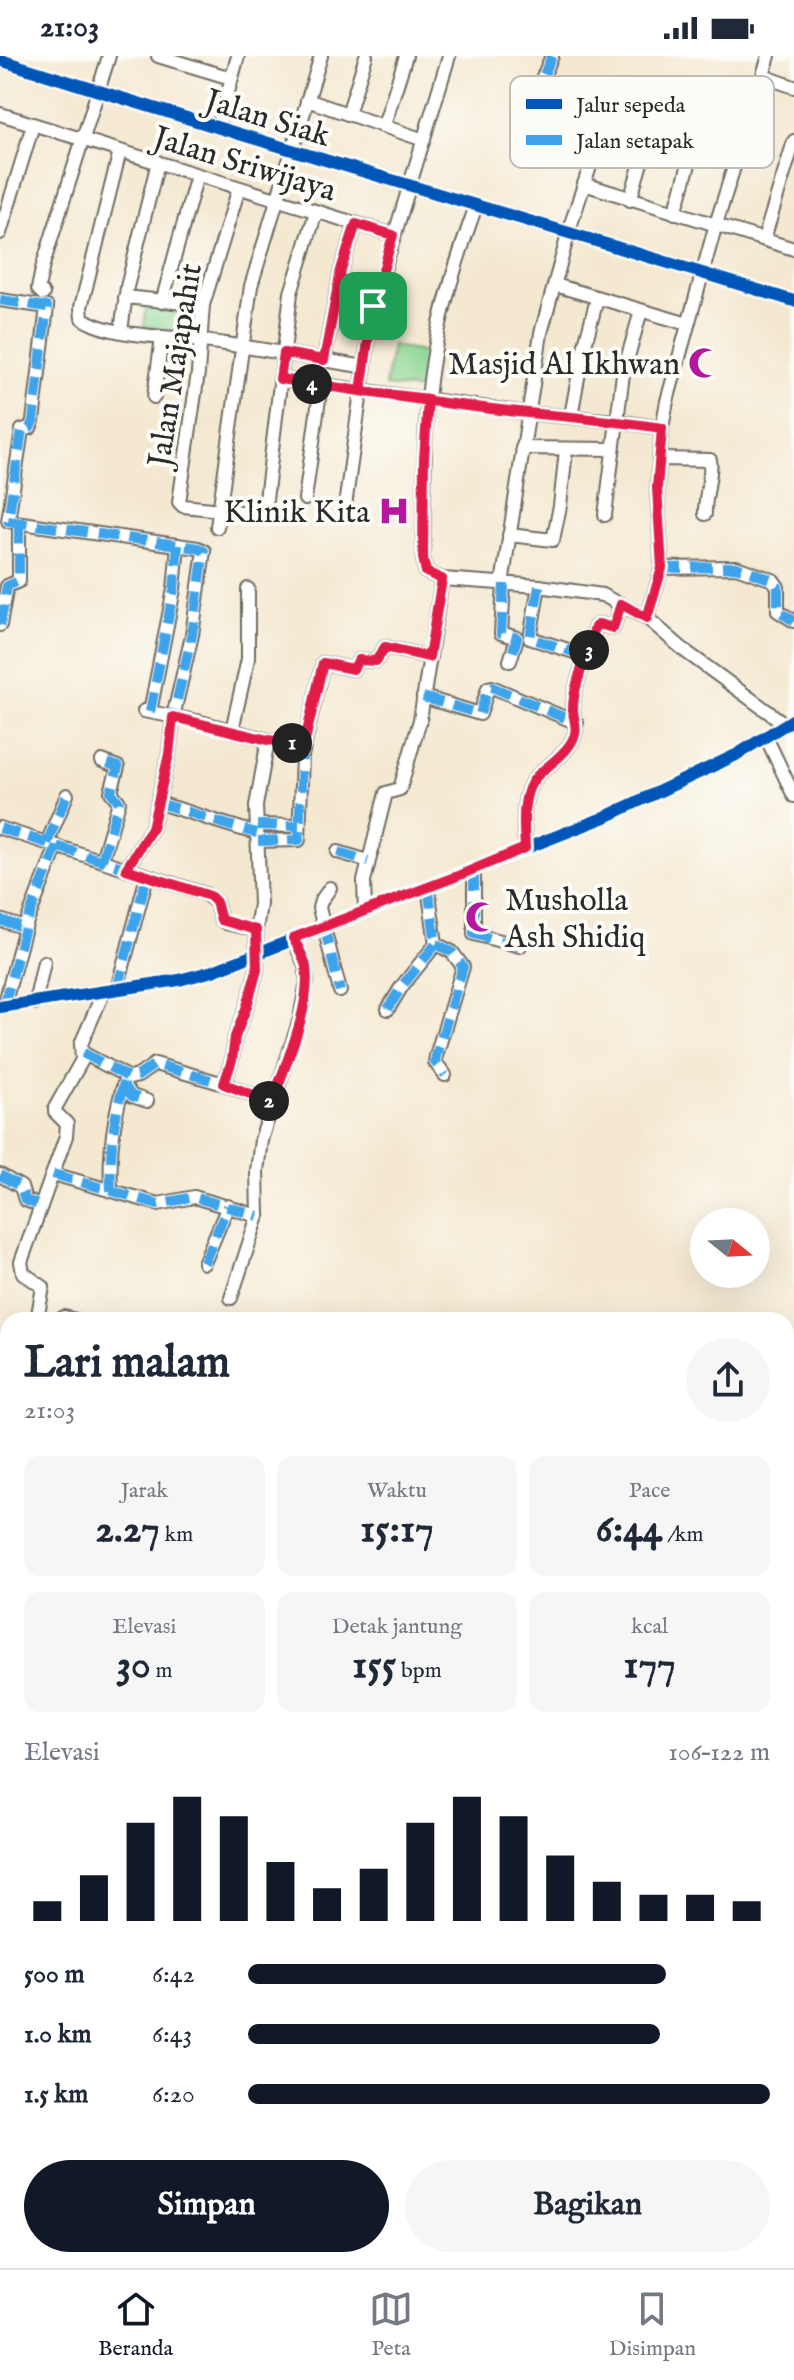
<!DOCTYPE html>
<html lang="id">
<meta charset="utf-8">
<style>
body{margin:0;font-family:"IM FELL English",serif;background:#f6f6f7;color:#1f2937;height:100vh;display:flex;flex-direction:column;font-size:30px;white-space:nowrap}
*{box-sizing:border-box;margin:0}
p{font-size:26px;color:#747a83}
.icon{flex:none;width:44px;height:44px;fill:none;stroke:currentColor;stroke-width:2;stroke-linecap:round;stroke-linejoin:round}
.map{position:relative;flex:1;overflow:hidden}
.drawer{position:absolute;left:0px;top:1256px;width:794px;height:956px;display:flex;flex-direction:column;background:#fff;border-radius:24px 24px 0 0;box-shadow:0 8px 32px #0002}
.drawer>*{flex:none}
.needle{width:52px;rotate:108deg}
.fabs{position:absolute;left:690px;top:1152px;display:grid;gap:16px}
.fabs a{display:grid;place-items:center;width:80px;height:80px;border-radius:50%;background:#fff;box-shadow:0 8px 32px #0002;font-size:40px}
.pin{position:absolute;display:grid;place-items:center;width:68px;height:68px;color:#fff;margin:-34px;border-radius:16px;box-shadow:0 4px 12px #0006}
.km{position:absolute;width:40px;height:40px;margin:-20px;border-radius:50%;background:#222;color:#fff;font-size:22px;line-height:40px;text-align:center}
.round{display:grid;place-items:center;flex:none;width:84px;height:84px;border-radius:42px;background:#f6f6f7}
.headline{display:flex;align-items:center;justify-content:space-between;height:136px;padding:0 24px}
h1{font-size:44px;font-weight:800;line-height:60px}
.metrics{display:grid;grid-template-columns:repeat(3,1fr);gap:12px;height:136px;padding:8px 24px}
.metrics div{display:grid;align-content:center;border-radius:16px;background:#f6f6f7;text-align:center}
.metrics b{font-size:40px;font-weight:800}
.metrics small{font-size:22px;font-weight:400}
.metrics p{font-size:22px}
.chart{height:224px;padding:16px 24px}
.chart p{display:flex;justify-content:space-between}
.chart svg{width:100%;height:144px;margin-top:8px;stroke:#111827;stroke-width:6}
.primary-button{display:flex;gap:16px;margin-top:auto;padding:16px 24px}
.primary-button a{flex:1;height:92px;border-radius:48px;background:#111827;color:#fff;font-size:32px;font-weight:800;line-height:92px;text-align:center}
.primary-button a+a{background:#f6f6f7;color:#1f2937}
ul{padding:0 24px;list-style:none;font-size:26px}
li{display:grid;grid-template-columns:128px 96px 1fr;align-items:center;height:60px}
li i{height:20px;border-radius:10px;background:#111827}
.status{display:flex;justify-content:space-between;align-items:center;height:56px;padding:0 40px;background:#fff;direction:ltr}
.status svg{height:22px;fill:currentColor}
.tabs{display:flex;justify-content:space-around;align-items:center;height:112px;border-top:2px solid #e0e1e3;background:#fff;font-size:22px;color:#747a83}
.tabs a{display:grid;justify-items:center;gap:4px}
.tabs .current{color:#111827}
.map>svg:first-child{display:block}
.green{fill:#8cd692;stroke:#5c805e;stroke-width:2}
.lines{fill:none;stroke-linecap:round;stroke-linejoin:round}
.minor-casing{stroke:#716d65;stroke-width:16}
.minor{stroke:#fff;stroke-width:12}
.quiet{stroke:#3ea3eb;stroke-width:10;stroke-dasharray:20 10;stroke-linecap:butt}
.cycleway-casing{stroke:#fdfcf7;stroke-width:17}
.cycleway{stroke:#0057b8;stroke-width:12}
.route-casing{stroke:#fff;stroke-width:16}
.route{stroke:#e11d48;stroke-width:10}
.labels{text-anchor:middle;stroke-width:8;stroke-linejoin:round;paint-order:stroke}
.street-label{font-size:32px;fill:#2b2b2b;stroke:#fdfcf7}
.poi-label{font-size:32px;fill:#2b2b2b;stroke:#fdfcf7;text-anchor:end}
.key{fill:#fdfcf7;stroke:#bebdba;stroke-width:2}
.key-label{font-size:22px;fill:#2b2b2b}
</style>
<div class="status"><b>21:03</b><svg viewBox="0 0 49 12"><path d="M0 12V9h3v3zM5 12V6h3v6zM10 12V3h3v9zM15 12V0h3v12zM26 1h20v11H26zM47 4h2v5h-2z"/></svg></div>
<div class="map">
<svg width="794" height="2212" viewBox="0 0 794 2212">
<rect width="100%" height="100%" fill="#fdfcf7"/>
<filter id="ink" filterUnits="userSpaceOnUse"><feTurbulence type="fractalNoise" baseFrequency=".0125" numOctaves="2"/><feDisplacementMap in="SourceGraphic" scale="16" xChannelSelector="R" yChannelSelector="G"/><feConvolveMatrix kernelMatrix="1 2 1 2 8 2 1 2 1" color-interpolation-filters="sRGB"/></filter>
<filter id="wash" filterUnits="userSpaceOnUse"><feTurbulence type="fractalNoise" baseFrequency=".006" numOctaves="4" result="noise"/><feDisplacementMap in="SourceGraphic" scale="32" xChannelSelector="R" yChannelSelector="G"/><feGaussianBlur stdDeviation="1.8" result="paint"/><feColorMatrix in="noise" values="0 0 0 0 0 0 0 0 0 0 0 0 0 0 0 0 0 1.4 0 .05"/><feComposite in="paint" operator="in"/></filter>
<g filter="url(#wash)">
<rect width="100%" height="100%" fill="#f4e8d0"/>
<!-- green -->
<g class="green">
<polygon points="146,249 180,253 177,275 144,271"/>
<polygon points="392,289 429,298 424,334 385,330"/>
</g>
</g>
<g filter="url(#ink)">
<g class="lines">
<defs>
<g id="minor">
<polyline points="158,0 231,22"/>
<path d="M 0,4 C 264,88 530,164 794,245"/>
<polyline points="763,20 794,31"/>
<polyline points="307,44 424,84"/>
<polyline points="629,46 657,53 630,144"/>
<path d="M 657,53 C 670,38 685,31 705,37 L 708,42 L 675,157"/>
<polyline points="0,58 393,179"/>
<polyline points="348,58 366,0"/>
<polyline points="384,69 406,0"/>
<polyline points="218,72 238,0"/>
<path d="M 120,95 L 81,251 L 82,262 C 108,281 171,280 204,285 C 258,292 311,302 364,311"/>
<polyline points="584,128 794,193"/>
<polyline points="239,132 203,249 198,317 179,446 183,450 279,460"/>
<path d="M 476,150 C 458,200 441,252 433,304 C 422,369 425,436 423,502 L 426,516 L 442,523 L 539,530 L 602,539 L 647,562 L 685,595 L 785,668"/>
<polyline points="0,177 33,69"/>
<polyline points="764,183 794,85"/>
<polyline points="555,229 688,268"/>
<polyline points="43,238 38,233 43,209 109,0"/>
<polyline points="125,241 203,249"/>
<polyline points="0,244 47,251 33,365 30,372 22,374 8,465 198,492 204,495 192,579 173,661 169,698 152,772 126,813"/>
<polyline points="162,246 197,119"/>
<polyline points="121,275 127,231 158,106"/>
<polyline points="324,304 341,214 356,168"/>
<polyline points="280,323 526,357 616,365 662,372"/>
<polyline points="154,341 162,281"/>
<polyline points="571,360 582,300 597,243"/>
<polyline points="522,392 613,393"/>
<path d="M 659,403 L 710,404 C 713,414 704,443 705,458"/>
<polyline points="305,443 321,329"/>
<polyline points="345,450 373,250 449,0"/>
<polyline points="605,459 623,318 641,255"/>
<polyline points="264,460 291,237 316,156"/>
<polyline points="217,471 251,230 321,0"/>
<polyline points="509,479 553,484 560,450 566,394"/>
<polyline points="662,512 736,511 773,524 778,531 778,555 794,565"/>
<polyline points="502,528 541,277 571,168 603,71 599,64 552,49 542,23 552,0"/>
<polyline points="504,528 501,577 517,582 510,605"/>
<polyline points="539,530 530,582 587,600"/>
<polyline points="647,562 662,512 657,432 662,372 667,345 716,168 769,0"/>
<polyline points="0,569 7,530 19,525 19,468"/>
<polyline points="423,641 480,658 488,632 492,631 577,667"/>
<polyline points="144,655 197,665 268,684 256,750 260,848 256,874 257,914 247,950 235,981 232,1004 224,1028"/>
<polyline points="150,656 174,533 178,489"/>
<polyline points="232,674 248,603 248,533"/>
<polyline points="766,681 794,740"/>
<polyline points="268,684 304,689"/>
<path d="M 158,747 C 192,756 223,769 257,777"/>
<polyline points="257,769 299,770"/>
<polyline points="0,772 205,838 216,846 221,864 226,867 256,874"/>
<polyline points="258,785 299,784 302,700 323,607 353,613 359,604 376,605 385,591 429,601"/>
<polyline points="47,787 67,739"/>
<path d="M 525,792 C 524,771 520,737 537,720 C 548,709 565,699 572,685 C 579,674 574,666 573,655 C 572,631 589,595 595,571 L 599,568 L 613,572 L 621,548"/>
<polyline points="338,796 368,805"/>
<polyline points="102,804 119,746 111,736 118,711 102,705"/>
<polyline points="474,814 474,878 520,890"/>
<polyline points="428,831 436,888"/>
<polyline points="330,832 321,845 319,852 340,935"/>
<polyline points="365,855 364,825 386,737 400,733 420,664 442,523"/>
<polyline points="0,864 25,872"/>
<polyline points="436,888 452,896 463,911 436,1000 435,1006 445,1019"/>
<polyline points="117,933 147,820"/>
<polyline points="35,947 44,906"/>
<polyline points="4,950 26,868 57,790"/>
<polyline points="0,951 179,924 213,915 603,762 736,699 794,663"/>
<polyline points="388,953 402,930 436,888"/>
<polyline points="83,997 130,1022 138,1020 155,1008 224,1028 272,1046"/>
<polyline points="123,1030 132,1040 147,1045"/>
<polyline points="53,1118 158,1148 194,1141 258,1160"/>
<polyline points="0,1119 21,1131 25,1144 41,1150"/>
<path d="M 111,1135 C 109,1097 114,1057 126,1021"/>
<polyline points="204,1207 228,1150"/>
<polyline points="231,1242 258,1160 257,1115 261,1084 300,963 307,925 305,909 293,882"/>
<polyline points="37,1264 43,1231 23,1217 21,1206 66,1080 67,1068 55,1056 55,1052 82,1004 81,988 104,935"/>
<polyline points="60,1264 64,1261 76,1264"/>
<polyline points="0,1325 8,1314"/>
<polyline points="0,1335 8,1337"/>
<polyline points="0,1473 8,1475"/>
<polyline points="0,1619 8,1621"/>
<polyline points="6,1656 8,1649"/>
<polyline points="0,2191 8,2199"/>
<polyline points="13,2204 21,2212"/>
</g>
</defs>
<!-- minor casing -->
<use href="#minor" class="minor-casing"/>
<!-- minor -->
<use href="#minor" class="minor"/>
<!-- quiet -->
<g class="quiet">
<polyline points="552,0 542,23 552,49 557,52"/>
<polyline points="0,244 47,251 33,365 30,372 22,374 8,465 198,492 204,495 192,579 173,661 169,698 152,772 126,813"/>
<polyline points="428,343 501,353"/>
<polyline points="662,512 736,511 773,524 778,531 778,555 794,565"/>
<polyline points="504,528 501,577 517,582 510,605"/>
<polyline points="539,530 530,582 587,600"/>
<polyline points="647,562 662,512 658,454"/>
<polyline points="0,569 7,530 19,525 19,468"/>
<polyline points="423,641 480,658 488,632 492,631 577,667"/>
<polyline points="150,656 174,533 178,489"/>
<polyline points="268,684 304,689"/>
<path d="M 158,747 C 192,756 223,769 257,777"/>
<polyline points="257,769 299,770"/>
<polyline points="0,772 205,838 216,846 221,864 226,867 256,874"/>
<polyline points="258,785 299,784 302,700 323,607 353,613 359,604 376,605 385,591 429,601"/>
<polyline points="47,787 67,739"/>
<path d="M 525,792 C 524,771 520,737 537,720 C 548,709 565,699 572,685 C 579,674 574,666 573,655 C 572,631 589,595 595,571 L 599,568 L 613,572 L 621,548"/>
<polyline points="338,796 368,805"/>
<polyline points="102,804 119,746 111,736 118,711 102,705"/>
<polyline points="474,814 474,878 520,890"/>
<polyline points="428,831 436,888"/>
<polyline points="0,864 25,872"/>
<polyline points="324,870 340,935"/>
<polyline points="436,888 452,896 463,911 436,1000 435,1006 445,1019"/>
<polyline points="117,933 147,820"/>
<polyline points="4,950 26,868 57,790"/>
<polyline points="388,953 402,930 436,888"/>
<polyline points="83,997 130,1022 138,1020 155,1008 224,1028 272,1046"/>
<path d="M 224,1028 C 231,1010 230,995 236,978 C 244,953 262,926 257,898"/>
<polyline points="123,1030 132,1040 147,1045"/>
<polyline points="53,1118 158,1148 194,1141 258,1160"/>
<polyline points="0,1119 21,1131 25,1144 41,1150"/>
<path d="M 111,1135 C 109,1097 114,1057 126,1021"/>
<polyline points="204,1207 228,1150"/>
<polyline points="0,1335 8,1337"/>
<polyline points="0,1619 8,1621"/>
<polyline points="6,1656 8,1649"/>
</g>
<defs>
<g id="cycleway">
<path d="M 0,4 C 264,88 530,164 794,245"/>
<polyline points="0,951 179,924 213,915 603,762 736,699 794,663"/>
</g>
</defs>
<!-- cycleway casing -->
<use href="#cycleway" class="cycleway-casing"/>
<!-- cycleway -->
<use href="#cycleway" class="cycleway"/>
</g>
</g>
<g class="lines" filter="url(#ink)">
<defs>
<path id="route" d="M 373,250 L 361,335 L 428,343 L 424,403 L 423,502 L 426,516 L 442,523 L 429,601 L 385,591 L 376,605 L 359,604 L 353,613 L 323,607 L 304,689 L 268,684 L 173,661 L 169,698 L 152,772 L 126,813 L 210,840 L 216,846 L 221,864 L 256,874 L 257,914 L 247,950 L 235,981 L 232,1004 L 224,1028 L 272,1046 C 285,1009 312,951 306,911 C 304,900 298,891 293,882 L 455,821 L 525,792 C 524,771 520,737 537,720 C 548,709 565,699 572,685 C 579,674 574,666 573,655 C 572,631 589,595 595,571 L 599,568 L 613,572 L 621,548 L 647,562 L 662,512 L 657,432 L 662,372 C 617,365 573,361 528,357 C 446,349 362,335 280,323 L 284,297 L 324,304 L 341,214 L 356,168 L 393,179 L 373,250"/>
</defs>
<!-- route casing -->
<use href="#route" class="route-casing"/>
<!-- route -->
<use href="#route" class="route"/>
</g>
<!-- icons -->
<defs>
<symbol id="mosque-bare" viewBox="-9 -9 18 18"><path d="M3.5-4.9A6 6 0 1 0 3.5 4.9A5 5 0 1 1 3.5-4.9Z" fill="#b5179e" stroke="#fdfcf7" stroke-width="2.5" paint-order="stroke"/></symbol>
<symbol id="hospital-bare" viewBox="-9 -9 18 18"><path d="M-5-5h3v3.5h4V-5h3V5h-3V1.5h-4V5h-3Z" fill="#b5179e" stroke="#fdfcf7" stroke-width="2.5" paint-order="stroke"/></symbol>
</defs>
<g fill-rule="evenodd">
<use href="#mosque-bare" x="682" y="285" width="44" height="44"/>
<use href="#hospital-bare" x="372" y="433" width="44" height="44"/>
<use href="#mosque-bare" x="459" y="839" width="44" height="44"/>
</g>
<g class="labels">
<!-- street labels -->
<g class="street-label">
<text transform="translate(268 61) rotate(17)" y="11">Jalan Siak</text>
<text transform="translate(245 107) rotate(17)" y="11">Jalan Sriwijaya</text>
<text transform="translate(174 309) rotate(-81)" y="11">Jalan Majapahit</text>
</g>
<!-- poi labels -->
<g class="poi-label">
<text x="680" y="318">Masjid Al Ikhwan</text>
<text x="370" y="466">Klinik Kita</text>
<text x="505" y="854" text-anchor="start">Musholla<tspan x="505" dy="37">Ash Shidiq</tspan></text>
</g>
</g>
<!-- legend -->
<rect x="510" y="20" width="264" height="92" rx="12" class="key"/>
<rect x="526" y="43" width="36" height="10" fill="#0057b8"/>
<rect x="526" y="79" width="36" height="10" fill="#3ea3eb"/>
<g class="key-label">
<text x="576" y="56">Jalur sepeda</text>
<text x="576" y="92">Jalan setapak</text>
</g>
</svg>
<div class="fabs">
<a><svg class="needle" viewBox="-14 -14 28 28"><path d="M0-13l5 13h-10z" fill="#e53935"/><path d="M0 13l5-13h-10z" fill="#747a83"/></svg></a>
</div>
<div class="pin" style="left:373px;top:250px;background:#1e9e55"><svg class="icon" aria-label="arrive" viewBox="0 0 24 24"><path d="M6 21V4h12l-3 4 3 4H6"/></svg></div>
<b class="km" style="left:292px;top:687px">1</b>
<b class="km" style="left:269px;top:1045px">2</b>
<b class="km" style="left:589px;top:594px">3</b>
<b class="km" style="left:312px;top:328px">4</b>
<section class="drawer">
<div class="headline"><div><h1>Lari malam</h1><p>21:03</p></div><a class="round"><svg class="icon" aria-label="share" viewBox="0 0 24 24"><path d="M12 15V3M7 8l5-5 5 5M5 13v7h14v-7"/></svg></a></div>
<div class="metrics">
<div><p>Jarak</p><b>2.27<small> km</small></b></div>
<div><p>Waktu</p><b>15:17</b></div>
<div><p>Pace</p><b>6:44<small> /km</small></b></div>
</div>
<div class="metrics">
<div><p>Elevasi</p><b>30<small> m</small></b></div>
<div><p>Detak jantung</p><b>155<small> bpm</small></b></div>
<div><p>kcal</p><b>177</b></div>
</div>
<div class="chart"><p><span>Elevasi</span>106–122 m</p>
<svg viewBox="0 0 160 44" preserveAspectRatio="none"><path d="M5 44V38M15 44V30M25 44V14M35 44V6M45 44V12M55 44V26M65 44V34M75 44V28M85 44V14M95 44V6M105 44V12M115 44V24M125 44V32M135 44V36M145 44V36M155 44V38"/></svg>
</div>
<ul>
<li><b>500 m</b>6:42<i style="width:80%"></i></li>
<li><b>1.0 km</b>6:43<i style="width:79%"></i></li>
<li><b>1.5 km</b>6:20<i style="width:100%"></i></li>
</ul>
<div class="primary-button"><a>Simpan</a><a>Bagikan</a></div>
</section>
</div>
<nav class="tabs">
<a class="current"><svg class="icon" aria-label="home" viewBox="0 0 24 24"><path d="M3 11l9-7 9 7M6 9v11h12V9"/></svg>Beranda</a>
<a><svg class="icon" aria-label="map" viewBox="0 0 24 24"><path d="M3 6l6-2 6 2 6-2v14l-6 2-6-2-6 2zM9 4v14M15 6v14"/></svg>Peta</a>
<a><svg class="icon" aria-label="saved" viewBox="0 0 24 24"><path d="M7 4h10v16l-5-4-5 4z"/></svg>Disimpan</a>
</nav>
